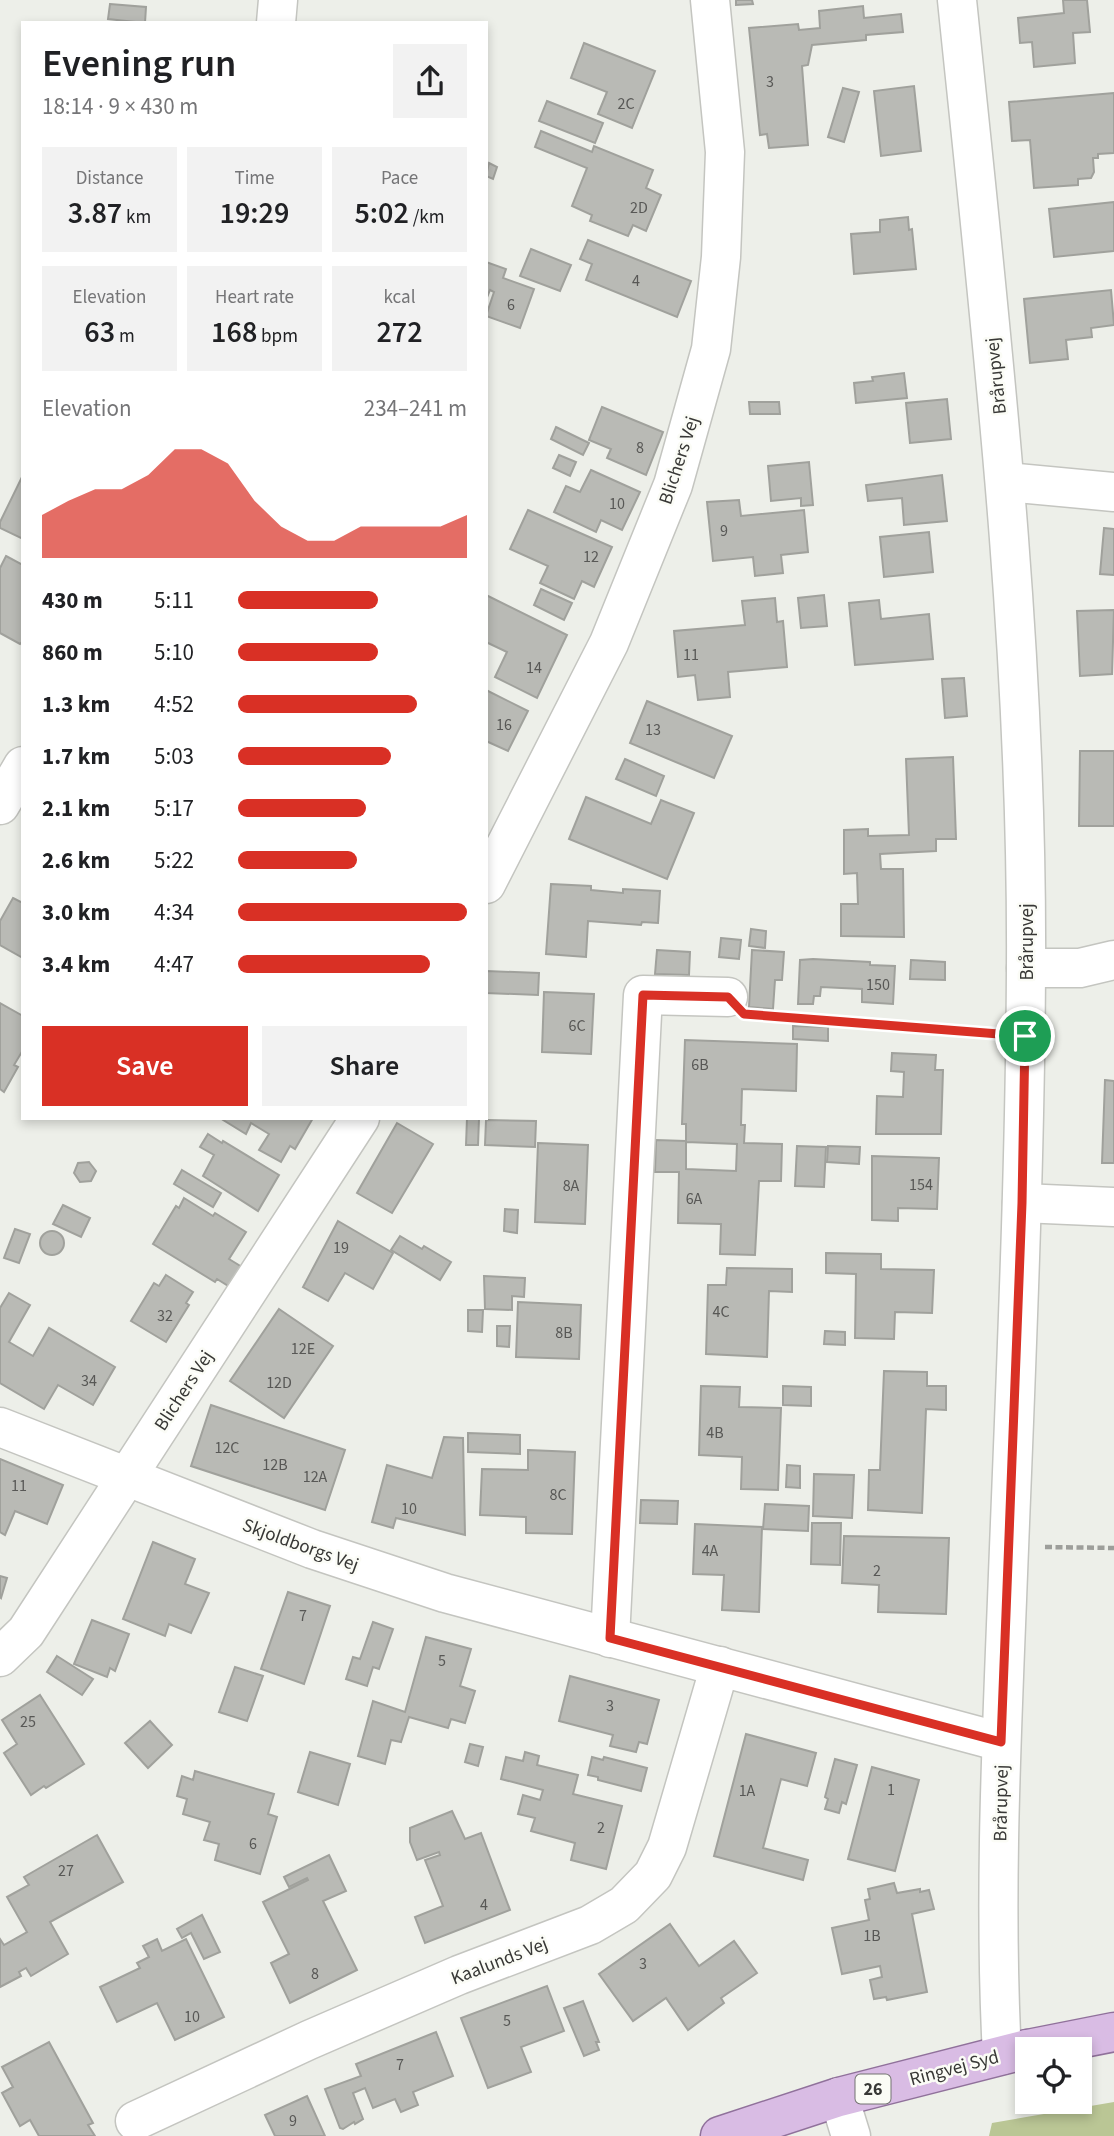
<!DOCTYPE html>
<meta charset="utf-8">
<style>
body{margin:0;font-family:"Source Sans 3",sans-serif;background:#f2f2f2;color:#202124;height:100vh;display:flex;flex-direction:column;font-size:26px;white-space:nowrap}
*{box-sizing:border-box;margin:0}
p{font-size:23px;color:#757577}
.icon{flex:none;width:38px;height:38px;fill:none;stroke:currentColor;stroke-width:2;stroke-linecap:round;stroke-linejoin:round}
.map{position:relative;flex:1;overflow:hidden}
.sheet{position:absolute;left:21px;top:21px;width:467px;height:1099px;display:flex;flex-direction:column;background:#fff;border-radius:0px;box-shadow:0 4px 10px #0003}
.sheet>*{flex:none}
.fabs{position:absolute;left:1015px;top:2037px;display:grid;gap:14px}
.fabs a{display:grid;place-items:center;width:77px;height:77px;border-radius:0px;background:#fff;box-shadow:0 4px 10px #0003;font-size:35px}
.pin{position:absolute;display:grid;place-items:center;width:60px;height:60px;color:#fff;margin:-30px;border:4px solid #fff;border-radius:50%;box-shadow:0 2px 7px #0007}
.round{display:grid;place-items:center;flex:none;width:74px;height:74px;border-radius:0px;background:#f2f2f2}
.head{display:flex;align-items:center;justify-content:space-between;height:119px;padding:0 21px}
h1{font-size:38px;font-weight:600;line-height:52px}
.metrics{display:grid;grid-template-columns:repeat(3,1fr);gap:10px;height:119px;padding:7px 21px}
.metrics div{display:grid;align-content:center;border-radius:0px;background:#f2f2f2;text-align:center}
.metrics b{font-size:30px;font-weight:600}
.metrics small{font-size:19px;font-weight:400}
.metrics p{font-size:19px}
.chart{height:196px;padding:14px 21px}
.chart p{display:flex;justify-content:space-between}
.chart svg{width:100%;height:126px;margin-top:7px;fill:#d93025;opacity:.7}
.cta{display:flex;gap:14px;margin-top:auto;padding:14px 21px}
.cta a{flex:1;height:80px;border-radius:0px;background:#d93025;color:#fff;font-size:28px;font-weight:600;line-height:80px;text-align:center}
.cta a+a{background:#f2f2f2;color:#202124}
ul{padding:0 21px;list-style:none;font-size:23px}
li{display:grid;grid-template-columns:112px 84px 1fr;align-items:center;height:52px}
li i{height:18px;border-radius:9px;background:#d93025}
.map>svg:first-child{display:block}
.forest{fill:#bac695}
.building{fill:#b9bab5;stroke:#a0a19c;stroke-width:2;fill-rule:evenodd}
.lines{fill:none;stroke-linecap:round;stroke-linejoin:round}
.minor-casing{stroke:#c4c5c0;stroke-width:41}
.major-casing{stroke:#90719b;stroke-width:41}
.path{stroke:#9d9e9a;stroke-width:4.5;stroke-dasharray:7 3.5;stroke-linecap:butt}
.minor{stroke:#fff;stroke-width:38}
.major{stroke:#d9bce4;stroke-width:38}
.route-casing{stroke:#fff;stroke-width:14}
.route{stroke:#d93025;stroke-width:9}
.labels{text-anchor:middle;stroke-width:5;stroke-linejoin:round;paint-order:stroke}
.number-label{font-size:16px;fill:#585856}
.shield{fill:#fbfcf6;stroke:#727370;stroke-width:2}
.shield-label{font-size:18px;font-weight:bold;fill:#383836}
.street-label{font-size:19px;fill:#383836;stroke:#fbfcf6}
</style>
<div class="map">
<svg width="1114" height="2136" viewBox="0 0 1114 2136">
<rect width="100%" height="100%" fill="#edefe9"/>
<!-- forest -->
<polygon class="forest" points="1114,2102 1114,2136 989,2136 992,2123"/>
<!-- building -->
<g class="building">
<polygon points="736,0 752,0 753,4 736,5"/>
<polygon points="1063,0 1087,0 1090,32 1073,33 1075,63 1034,67 1032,42 1020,43 1018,18 1064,13"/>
<polygon points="110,4 146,7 145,23 108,19"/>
<polygon points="863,6 864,18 901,14 903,32 866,35 866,40 812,45 808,65 802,66 808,145 769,148 767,134 760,135 749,28 798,24 799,30 820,28 819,11"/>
<polygon points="584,43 655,71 632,128 598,114 607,92 571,78"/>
<polygon points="914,86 921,151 881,156 874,91"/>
<polygon points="843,88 859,92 844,142 828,137"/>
<polygon points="1114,93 1114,153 1098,154 1098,158 1093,158 1094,172 1091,178 1078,179 1078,185 1034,188 1030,140 1012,141 1009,102"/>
<polygon points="547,101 603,123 595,143 539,121"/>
<polygon points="541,131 592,152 594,146 653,170 646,188 661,195 646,231 633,225 628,236 590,221 592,215 572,206 587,168 535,147"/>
<polygon points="489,163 497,167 493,179 486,176"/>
<polygon points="1114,202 1114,251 1054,257 1049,209"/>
<polygon points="908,217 909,230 912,229 916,269 854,274 851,234 880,232 880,220"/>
<polygon points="588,240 691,281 677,317 586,280 592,264 580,259"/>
<polygon points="531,249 571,265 560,291 520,276"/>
<polygon points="486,262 506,269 503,278 534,289 520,328 486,316 494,292 490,290 486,300"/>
<polygon points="1111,290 1114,325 1091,328 1092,337 1066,340 1068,359 1030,363 1024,299"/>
<polygon points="904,373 907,398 856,403 854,383 873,381 872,377"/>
<polygon points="947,399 951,439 910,443 906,403"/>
<polygon points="749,402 779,402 780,414 750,414"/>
<polygon points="602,407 663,432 646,475 607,458 611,449 589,440"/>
<polygon points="556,427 589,443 583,455 551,439"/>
<polygon points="559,455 576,462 570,476 553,468"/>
<polygon points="809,462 813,505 801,506 801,498 771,501 768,466"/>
<polygon points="591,470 640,492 622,530 601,520 596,532 554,512 566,486 580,492"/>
<polygon points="23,475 23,539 0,528 0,522"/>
<polygon points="942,475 947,521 904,525 902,498 868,501 866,485"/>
<polygon points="739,500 741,516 804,510 808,552 781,555 783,573 755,576 753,557 713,561 707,502"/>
<polygon points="528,510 612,547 594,587 582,581 574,599 540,583 548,566 510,549"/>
<polygon points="1104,528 1114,529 1114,575 1100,574"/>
<polygon points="929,532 933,572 884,577 880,537"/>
<polygon points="6,556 23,565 23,641 20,644 0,633 0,568"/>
<polygon points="541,589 572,603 564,620 534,605"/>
<polygon points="486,595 567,635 537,698 495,677 507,652 486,642"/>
<polygon points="824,595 827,626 801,628 798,598"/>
<polygon points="775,598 777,622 783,621 787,667 728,672 730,697 698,700 695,675 678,677 674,631 745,625 742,601"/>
<polygon points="879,600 881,619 929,614 933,659 855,665 849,603"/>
<polygon points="1114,610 1112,674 1080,676 1077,611"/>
<polygon points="964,678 967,716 945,718 942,679"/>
<polygon points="486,690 528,711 508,751 486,741"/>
<polygon points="647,701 732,736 714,778 630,743"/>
<polygon points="1080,751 1114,751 1114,826 1079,826"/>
<polygon points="953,757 956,839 936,839 936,851 880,854 881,869 903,869 904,937 841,936 841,904 858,904 857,873 844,874 844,830 868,829 868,836 909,835 906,759"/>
<polygon points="625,759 664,776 656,796 616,779"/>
<polygon points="586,797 651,824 661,800 694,813 667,879 569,839"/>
<polygon points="551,884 591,886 591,890 623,893 623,889 660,891 658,923 642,922 641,925 588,921 586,957 546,954"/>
<polygon points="13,898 23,903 23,958 0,945 0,921"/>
<polygon points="751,929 766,931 765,948 749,946"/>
<polygon points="721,938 741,940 739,959 719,957"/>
<polygon points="657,950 690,952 689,975 655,974"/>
<polygon points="752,950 784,952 782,980 775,980 773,1009 749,1007"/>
<polygon points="813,959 870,962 870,965 895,966 893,1004 862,1002 862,989 821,987 820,996 814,996 813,1004 798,1004 800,960"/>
<polygon points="911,960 945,962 945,980 910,979"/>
<polygon points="486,971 539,973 538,995 486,993"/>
<polygon points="544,992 594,994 591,1054 542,1052"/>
<polygon points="0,1003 23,1016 23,1050 14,1065 18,1067 4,1092 0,1089"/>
<polygon points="793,1026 828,1027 828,1041 793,1039"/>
<path d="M 685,1040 L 797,1044 L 796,1091 L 742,1089 L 741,1125 L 745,1125 L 744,1143 L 782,1144 L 781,1181 L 759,1181 L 755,1255 L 720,1254 L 721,1224 L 678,1223 L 679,1172 L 655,1172 L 656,1140 L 686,1141 L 686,1124 L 682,1124 ZM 686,1142 L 737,1144 L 736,1171 L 686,1169 Z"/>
<polygon points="892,1053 936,1055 935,1070 943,1070 941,1134 876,1134 877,1096 903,1097 904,1072 891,1071"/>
<polygon points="1105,1080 1114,1081 1114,1163 1102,1163"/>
<polygon points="220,1118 313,1118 295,1149 290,1146 281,1162 259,1150 269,1134 251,1123 246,1134"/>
<polygon points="467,1118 479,1119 478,1145 466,1145"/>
<polygon points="486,1120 536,1121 535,1147 485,1145"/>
<polygon points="397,1123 433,1144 392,1213 357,1193"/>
<polygon points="208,1134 222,1143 223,1141 279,1175 258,1211 203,1176 214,1155 200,1147"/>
<polygon points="538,1143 588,1145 585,1224 535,1222"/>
<polygon points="797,1146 826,1147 824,1187 795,1186"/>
<polygon points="828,1146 860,1147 859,1164 827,1162"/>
<polygon points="872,1156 939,1158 937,1209 898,1208 898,1221 872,1220"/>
<polygon points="89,1162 96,1171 91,1181 80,1182 74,1173 78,1163"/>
<polygon points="182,1170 221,1193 213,1207 174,1184"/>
<polygon points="184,1198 213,1216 215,1213 246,1232 229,1259 242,1267 230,1287 217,1279 215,1282 153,1244 176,1206 179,1208"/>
<polygon points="63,1205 90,1218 81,1237 53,1224"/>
<polygon points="505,1209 518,1210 517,1233 504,1231"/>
<polygon points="338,1221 393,1253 373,1289 345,1273 328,1301 303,1287"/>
<polygon points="15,1229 30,1234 19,1263 4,1258"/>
<circle cx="52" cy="1243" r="12"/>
<polygon points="400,1236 422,1249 424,1246 451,1262 440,1280 391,1250"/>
<polygon points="826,1253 881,1254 881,1269 934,1270 932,1313 895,1312 894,1339 855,1338 856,1274 826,1273"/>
<polygon points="727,1268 792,1269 792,1292 769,1291 767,1357 706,1354 708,1285 726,1285"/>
<polygon points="166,1275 193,1292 186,1303 189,1305 166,1342 131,1321 154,1283 159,1286"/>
<polygon points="484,1276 525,1278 524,1297 512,1296 512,1310 485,1309"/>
<polygon points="9,1293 30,1305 9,1342 33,1356 49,1328 115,1367 93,1405 58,1385 44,1409 0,1383 0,1308"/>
<polygon points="518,1302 581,1305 579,1359 516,1357"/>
<polygon points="279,1309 333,1346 284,1418 230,1381"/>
<polygon points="468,1310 483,1310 482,1332 468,1331"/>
<polygon points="497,1326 510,1326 509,1347 497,1346"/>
<polygon points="825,1331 845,1332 845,1345 824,1344"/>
<polygon points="884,1371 927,1372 927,1386 946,1386 946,1410 926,1409 922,1513 868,1510 869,1470 880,1470"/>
<polygon points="701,1386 740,1387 739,1407 781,1408 778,1490 741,1489 742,1457 699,1455"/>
<polygon points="783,1386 811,1387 811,1406 783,1405"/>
<polygon points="211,1405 345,1450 325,1510 191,1466"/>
<polygon points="468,1433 520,1435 520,1454 468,1452"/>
<polygon points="444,1437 463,1438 465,1535 396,1518 393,1528 372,1522 387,1465 432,1478"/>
<polygon points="528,1450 575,1452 572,1534 526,1533 526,1517 480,1515 482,1469 528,1470"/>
<polygon points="0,1459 63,1485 47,1524 15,1511 5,1535 0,1532"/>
<polygon points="787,1465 800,1466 800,1488 786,1487"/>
<polygon points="814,1474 854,1475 852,1518 813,1516"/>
<polygon points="641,1500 678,1501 677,1524 640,1523"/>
<polygon points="765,1504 809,1506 808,1531 763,1529"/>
<polygon points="812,1523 841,1523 840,1565 811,1564"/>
<polygon points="695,1524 762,1527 759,1612 722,1610 724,1575 693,1574"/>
<polygon points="844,1536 949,1538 946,1614 878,1612 879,1585 842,1583"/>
<polygon points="153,1542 195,1559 185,1584 209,1593 191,1633 169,1624 165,1636 123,1619"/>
<polygon points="0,1576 7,1578 1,1598 0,1597"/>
<polygon points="288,1592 330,1606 304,1684 261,1669"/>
<polygon points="92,1620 129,1634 115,1671 110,1668 107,1677 74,1664"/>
<polygon points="373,1622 393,1629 379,1669 373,1667 367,1686 346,1679 353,1657 360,1659"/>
<polygon points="426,1637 471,1649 460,1686 475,1691 465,1723 451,1719 448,1728 409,1717 401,1742 391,1740 385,1764 358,1756 373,1701 405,1712"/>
<polygon points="57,1656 93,1679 82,1695 47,1672"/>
<polygon points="235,1667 263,1676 247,1721 219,1712"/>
<polygon points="570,1676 659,1700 647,1744 639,1742 636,1752 610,1746 613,1735 559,1721"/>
<polygon points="40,1695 84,1764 46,1788 44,1786 31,1795 4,1753 17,1744 2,1720"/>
<polygon points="150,1721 172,1745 148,1768 125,1743"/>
<polygon points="746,1734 816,1753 807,1786 781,1779 763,1848 808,1860 803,1880 714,1856"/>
<polygon points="470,1744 483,1747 478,1766 465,1762"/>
<polygon points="310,1752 350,1764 338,1805 298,1792"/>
<polygon points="525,1752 539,1756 537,1765 578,1775 573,1794 622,1806 606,1869 571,1860 575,1843 531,1831 535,1818 518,1814 523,1795 540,1800 543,1790 501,1779 506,1757 523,1761"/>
<polygon points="592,1757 603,1760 604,1757 647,1768 641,1791 598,1780 598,1777 588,1775"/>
<polygon points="835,1759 857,1765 846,1804 842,1802 839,1813 825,1809 828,1799 825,1797"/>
<polygon points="872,1767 919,1780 895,1871 848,1859"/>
<polygon points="195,1771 274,1794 268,1814 277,1817 260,1874 215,1860 219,1844 204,1840 210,1822 183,1814 187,1799 177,1796 182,1776 193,1780"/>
<polygon points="452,1811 465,1839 481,1833 510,1910 425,1943 415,1917 443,1906 425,1860 440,1855 439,1852 417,1860 410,1842 410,1828"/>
<polygon points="97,1835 123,1882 50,1922 68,1954 31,1976 26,1968 19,1972 21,1976 0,1987 0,1939 4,1945 27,1932 7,1897 29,1885 24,1877"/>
<polygon points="329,1855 346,1891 323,1901 357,1970 290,2003 271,1963 289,1954 263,1902 308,1880 307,1878 289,1887 284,1877"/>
<polygon points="894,1883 897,1893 920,1889 920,1892 929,1890 934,1909 912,1914 927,1992 887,2000 886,1997 874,1999 870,1980 882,1977 880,1966 842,1974 832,1928 869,1920 865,1900 870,1899 868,1889"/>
<polygon points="202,1915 220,1952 204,1959 191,1933 182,1938 177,1929"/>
<polygon points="670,1924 699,1966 734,1941 757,1973 721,1998 724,2003 688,2030 666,1998 633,2021 599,1974"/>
<polygon points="157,1939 162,1951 186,1939 224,2017 175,2040 157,2003 117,2022 100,1987 140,1968 137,1963 149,1957 143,1946"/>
<polygon points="547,1986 564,2031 521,2047 531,2072 488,2088 461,2018"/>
<polygon points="583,2001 599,2042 596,2042 599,2050 584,2056 564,2008"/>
<polygon points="436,2032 453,2076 413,2092 418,2105 401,2112 395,2099 373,2108 365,2088 353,2093 363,2119 355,2124 354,2122 343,2129 340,2128 325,2089 361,2076 356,2064"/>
<polygon points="49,2042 93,2123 88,2125 95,2136 39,2136 30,2120 20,2126 2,2093 13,2087 2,2067"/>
<polygon points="307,2096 325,2136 275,2136 265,2115"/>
</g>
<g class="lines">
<defs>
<g id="minor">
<path d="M 957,0 C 990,322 1028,645 1026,969 C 1025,1179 1015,1390 1007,1600 C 1001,1751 994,1903 1002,2055"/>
<polyline points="276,23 278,0"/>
<polyline points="1006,482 1114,492"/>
<polyline points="0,805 23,766"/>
<polyline points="486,884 609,643 673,485 711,349 721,257 725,152 710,0"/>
<polyline points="1026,968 1080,968 1114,960"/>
<polyline points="1022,1203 1114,1207"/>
<polyline points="0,1427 312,1549 445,1593 1001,1742"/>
<polyline points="610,1638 643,995 728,997"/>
<polyline points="0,1657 26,1632 360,1118"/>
<polyline points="839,2097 851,2136"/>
<polyline points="135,2121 309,2040 459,1975 590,1925 624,1905 653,1875 667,1847 720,1666"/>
</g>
<g id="major">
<polyline points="1028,2049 1114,2032"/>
<polyline points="720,2136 839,2097 1027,2049"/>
</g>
</defs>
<!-- minor casing -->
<use href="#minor" class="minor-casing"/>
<!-- major casing -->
<use href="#major" class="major-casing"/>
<!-- path -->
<g class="path">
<polyline points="756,1015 992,1033"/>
<polyline points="1045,1547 1114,1548"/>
</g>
<!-- minor -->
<use href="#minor" class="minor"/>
<!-- major -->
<use href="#major" class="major"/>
</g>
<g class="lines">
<defs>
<polygon id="route" points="643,995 728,997 744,1014 1025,1036 1022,1203 1001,1742 610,1638"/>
</defs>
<!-- route casing -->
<use href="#route" class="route-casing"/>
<!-- route -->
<use href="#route" class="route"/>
</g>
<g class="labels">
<!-- number labels -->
<g class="number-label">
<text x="770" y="87">3</text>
<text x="626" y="109">2C</text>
<text x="639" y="213">2D</text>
<text x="636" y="286">4</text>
<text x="511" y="310">6</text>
<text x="640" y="453">8</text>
<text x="617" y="509">10</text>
<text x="724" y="536">9</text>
<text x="591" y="562">12</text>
<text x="691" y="660">11</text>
<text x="534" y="673">14</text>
<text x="504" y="730">16</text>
<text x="653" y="735">13</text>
<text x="878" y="990">150</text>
<text x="577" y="1031">6C</text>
<text x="700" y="1070">6B</text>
<text x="921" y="1190">154</text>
<text x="571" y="1191">8A</text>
<text x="694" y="1204">6A</text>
<text x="341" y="1253">19</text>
<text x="721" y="1317">4C</text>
<text x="165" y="1321">32</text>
<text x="564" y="1338">8B</text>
<text x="303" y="1354">12E</text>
<text x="89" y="1386">34</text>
<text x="279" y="1388">12D</text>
<text x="715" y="1438">4B</text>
<text x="227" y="1453">12C</text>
<text x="275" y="1470">12B</text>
<text x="315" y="1482">12A</text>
<text x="19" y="1491">11</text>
<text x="558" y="1500">8C</text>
<text x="409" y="1514">10</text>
<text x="710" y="1556">4A</text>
<text x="877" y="1576">2</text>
<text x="303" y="1621">7</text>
<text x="442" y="1666">5</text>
<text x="610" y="1711">3</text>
<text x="28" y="1727">25</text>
<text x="891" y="1795">1</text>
<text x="747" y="1796">1A</text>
<text x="601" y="1833">2</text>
<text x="253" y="1849">6</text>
<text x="66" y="1876">27</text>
<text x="484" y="1910">4</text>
<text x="872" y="1941">1B</text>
<text x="643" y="1969">3</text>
<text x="315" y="1979">8</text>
<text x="192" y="2022">10</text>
<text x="507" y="2026">5</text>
<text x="400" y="2070">7</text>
<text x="293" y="2126">9</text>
</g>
<!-- shield labels -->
<rect class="shield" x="855.5" y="2074.5" width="35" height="29" rx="5"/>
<g class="shield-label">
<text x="873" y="2095">26</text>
</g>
<!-- street labels -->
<g class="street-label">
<text transform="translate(995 376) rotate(-96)" y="7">Brårupvej</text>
<text transform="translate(678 460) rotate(-72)" y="7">Blichers Vej</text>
<text transform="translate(1026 942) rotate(-90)" y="7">Brårupvej</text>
<text transform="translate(183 1390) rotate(-57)" y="7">Blichers Vej</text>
<text transform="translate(301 1544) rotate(20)" y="7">Skjoldborgs Vej</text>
<text transform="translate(1000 1803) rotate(-89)" y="7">Brårupvej</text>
<text transform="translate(499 1960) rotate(-21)" y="7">Kaalunds Vej</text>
<text transform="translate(954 2067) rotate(-15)" y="7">Ringvej Syd</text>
</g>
</g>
</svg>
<div class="fabs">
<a><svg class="icon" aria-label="locate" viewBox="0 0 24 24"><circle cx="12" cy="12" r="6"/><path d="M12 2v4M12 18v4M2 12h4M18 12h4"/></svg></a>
</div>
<div class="pin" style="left:1025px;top:1036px;background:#1e9e55"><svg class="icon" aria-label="arrive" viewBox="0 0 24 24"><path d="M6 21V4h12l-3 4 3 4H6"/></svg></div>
<section class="sheet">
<div class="head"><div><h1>Evening run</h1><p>18:14 · 9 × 430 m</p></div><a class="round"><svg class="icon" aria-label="share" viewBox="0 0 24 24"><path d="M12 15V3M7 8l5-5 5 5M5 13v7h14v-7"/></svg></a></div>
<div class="metrics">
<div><p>Distance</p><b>3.87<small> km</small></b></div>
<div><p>Time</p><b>19:29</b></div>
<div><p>Pace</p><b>5:02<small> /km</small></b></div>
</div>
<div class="metrics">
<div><p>Elevation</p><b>63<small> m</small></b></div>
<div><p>Heart rate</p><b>168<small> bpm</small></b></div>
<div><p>kcal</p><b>272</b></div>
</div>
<div class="chart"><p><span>Elevation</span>234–241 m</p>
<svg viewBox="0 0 160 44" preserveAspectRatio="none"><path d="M0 44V29L10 24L20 20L30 20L40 15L50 6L60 6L70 11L80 24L90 33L100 38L110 38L120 33L130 33L140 33L150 33L160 29V44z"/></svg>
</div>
<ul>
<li><b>430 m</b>5:11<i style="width:61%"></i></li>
<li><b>860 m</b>5:10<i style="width:61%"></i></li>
<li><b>1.3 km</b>4:52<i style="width:78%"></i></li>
<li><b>1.7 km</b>5:03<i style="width:67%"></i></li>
<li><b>2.1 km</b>5:17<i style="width:56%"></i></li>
<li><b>2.6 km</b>5:22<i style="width:52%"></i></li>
<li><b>3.0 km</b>4:34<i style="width:100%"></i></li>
<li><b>3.4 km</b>4:47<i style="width:84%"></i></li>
</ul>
<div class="cta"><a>Save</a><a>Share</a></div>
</section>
</div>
